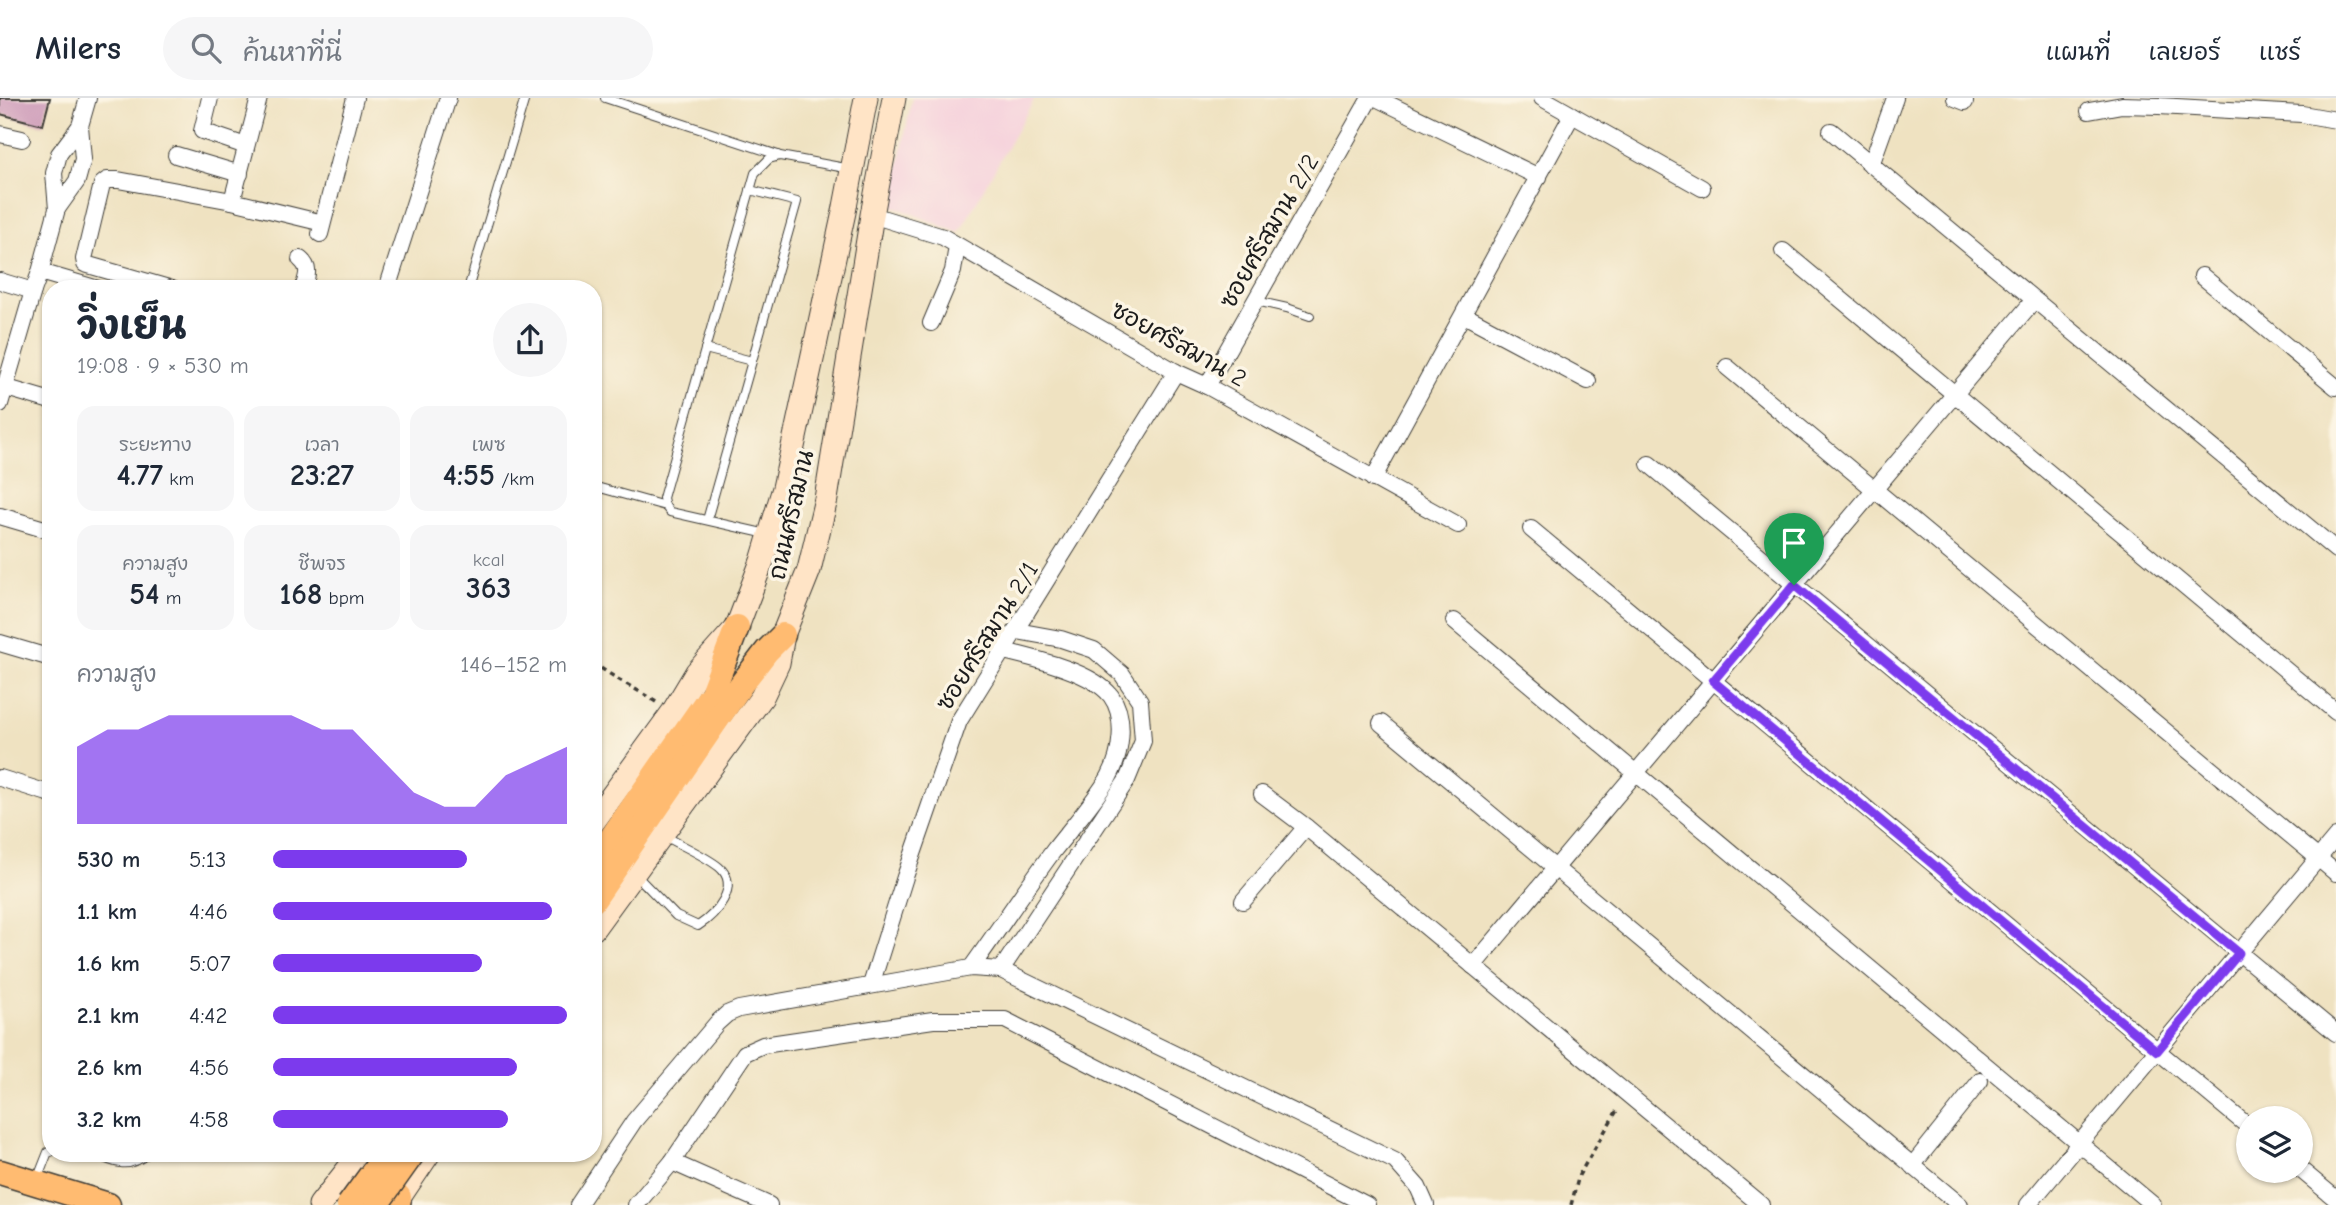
<!DOCTYPE html>
<html lang="th">
<meta charset="utf-8">
<style>
body{margin:0;font-family:"Comic Neue","Playpen Sans Thai",sans-serif;background:#f6f6f7;color:#1f2937;height:100vh;display:flex;flex-direction:column;font-size:26px;white-space:nowrap}
*{box-sizing:border-box;margin:0}
p{font-size:23px;color:#747a83}
.icon{flex:none;width:38px;height:38px;fill:none;stroke:currentColor;stroke-width:2;stroke-linecap:round;stroke-linejoin:round}
.map{position:relative;flex:1;overflow:hidden}
.side{position:absolute;left:42px;top:182px;width:560px;height:882px;display:flex;flex-direction:column;background:#fff;border-radius:28px;box-shadow:0 2px 5px #0004}
.side>*{flex:none}
.tools{position:absolute;left:2236px;top:1008px;display:grid;gap:14px}
.tools a{display:grid;place-items:center;width:77px;height:77px;border-radius:50%;background:#fff;box-shadow:0 2px 5px #0004;font-size:35px}
.pin{position:absolute;display:grid;place-items:center;width:60px;height:60px;color:#fff;margin:-72px -30px;border-radius:50% 50% 50% 0;rotate:-45deg;box-shadow:0 0 7px #0007}
.pin .icon{rotate:45deg}
.round{display:grid;place-items:center;flex:none;width:74px;height:74px;border-radius:37px;background:#f6f6f7}
.summary{display:flex;align-items:center;justify-content:space-between;height:119px;padding:0 35px}
h1{font-size:38px;font-weight:700;line-height:52px}
.figures{display:grid;grid-template-columns:repeat(3,1fr);gap:10px;height:119px;padding:7px 35px}
.figures div{display:grid;align-content:center;border-radius:18px;background:#f6f6f7;text-align:center}
.figures b{font-size:30px;font-weight:700}
.figures small{font-size:19px;font-weight:400}
.figures p{font-size:19px}
.chart{height:196px;padding:14px 35px}
.chart p{display:flex;justify-content:space-between}
.chart svg{width:100%;height:126px;margin-top:7px;fill:#7c3aed;opacity:.7}
ul{padding:0 35px;list-style:none;font-size:23px}
li{display:grid;grid-template-columns:112px 84px 1fr;align-items:center;height:52px}
li i{height:18px;border-radius:9px;background:#7c3aed}
header{display:flex;align-items:center;gap:42px;box-sizing:border-box;height:98px;padding:0 35px;background:#fff;border-bottom:2px solid #e0e1e3}
header strong{font-size:33px}
nav{display:flex;gap:38px;margin-inline-start:auto;font-size:24px}
.search{width:490px;height:63px;background:#f6f6f7;display:flex;align-items:center;gap:18px;box-sizing:border-box;padding:0 24px;border-radius:38px;color:#747a83;font-size:26px}
.map>svg:first-child{display:block}
.built{fill:#f5cfdb}
.building{fill:#ca94b6}
.lines{fill:none;stroke-linecap:round;stroke-linejoin:round}
.service-casing{stroke:#3c3a35;stroke-width:10}
.minor-casing{stroke:#3c3a35;stroke-width:18}
.secondary-casing{stroke:#3c3a35;stroke-width:25}
.primary-casing{stroke:#3c3a35;stroke-width:27}
.path{stroke:#3c3a35;stroke-width:3.5;stroke-dasharray:5 5;stroke-linecap:butt}
.service{stroke:#fff;stroke-width:8}
.minor{stroke:#fff;stroke-width:16}
.secondary{stroke:#ffe4c6;stroke-width:23}
.primary{stroke:#ffbb71;stroke-width:24}
.primary-bridge-casing{stroke:#3c3a35;stroke-width:27;stroke-linecap:butt}
.primary-bridge{stroke:#ffbb71;stroke-width:24}
.route-casing{stroke:#fff;stroke-width:14}
.route{stroke:#7c3aed;stroke-width:9}
.labels{text-anchor:middle;stroke-width:7;stroke-linejoin:round;paint-order:stroke}
.street-label{font-size:24px;fill:#1c1c1c;stroke:#fcf5e5}
</style>
<header>
<strong>Milers</strong>
<div class="search"><svg class="icon" aria-label="search" viewBox="0 0 24 24"><circle cx="10" cy="10" r="6"/><path d="M15 15l6 6"/></svg>ค้นหาที่นี่</div>
<nav><a>แผนที่</a><a>เลเยอร์</a><a>แชร์</a></nav>
</header>
<div class="map">
<svg width="2336" height="1107" viewBox="0 0 2336 1107">
<rect width="100%" height="100%" fill="#fcf5e5"/>
<filter id="ink" filterUnits="userSpaceOnUse"><feTurbulence type="fractalNoise" baseFrequency=".0143" numOctaves="2"/><feDisplacementMap in="SourceGraphic" scale="14" xChannelSelector="R" yChannelSelector="G"/><feConvolveMatrix kernelMatrix="1 2 1 2 8 2 1 2 1" color-interpolation-filters="sRGB"/></filter>
<filter id="wash" filterUnits="userSpaceOnUse"><feTurbulence type="fractalNoise" baseFrequency=".00686" numOctaves="4" result="noise"/><feDisplacementMap in="SourceGraphic" scale="28" xChannelSelector="R" yChannelSelector="G"/><feGaussianBlur stdDeviation="1.57" result="paint"/><feColorMatrix in="noise" values="0 0 0 0 0 0 0 0 0 0 0 0 0 0 0 0 0 1.4 0 .05"/><feComposite in="paint" operator="in"/></filter>
<g filter="url(#wash)">
<rect width="100%" height="100%" fill="#efe2c1"/>
<!-- built -->
<polygon class="built" points="912,0 1035,0 959,135 891,107"/>
<g id="blocks">
<!-- building -->
<polygon class="building" points="0,0 50,0 43,27 0,16"/>
</g>
</g>
<g filter="url(#ink)">
<use href="#blocks" fill-opacity="0" stroke="#3c3a35" stroke-width="2"/>
<g class="lines">
<defs>
<g id="service">
<polyline points="605,0 778,57"/>
<polyline points="468,191 525,0"/>
<polyline points="1256,203 1287,210 1310,218"/>
<polyline points="705,251 752,263"/>
<polyline points="593,388 665,408"/>
<polyline points="707,422 797,104 750,92"/>
<polyline points="767,436 670,414 665,408 663,400 755,75 769,61 780,58 851,71"/>
<path d="M 635,776 L 676,818 L 698,828 C 715,817 742,788 719,769 C 704,757 682,748 665,738"/>
<path d="M 93,1055 C 113,1065 129,1072 148,1055"/>
<polyline points="37,1082 48,1054 51,1054"/>
</g>
<g id="minor">
<polyline points="210,0 202,33 246,48"/>
<polyline points="1376,0 1539,79"/>
<polyline points="1542,0 1702,90"/>
<polyline points="1955,0 1965,4"/>
<polyline points="2089,13 2122,7 2159,8 2302,16 2336,22"/>
<polyline points="1831,33 2336,452"/>
<polyline points="0,36 22,41"/>
<polyline points="176,57 240,76"/>
<polyline points="1871,67 1895,0"/>
<polyline points="232,103 259,0"/>
<polyline points="57,111 77,83 83,61 80,28 88,0"/>
<polyline points="872,117 943,139 1176,274 1207,288 1458,427"/>
<polyline points="320,136 355,0"/>
<polyline points="1783,153 2336,614"/>
<path d="M 300,161 C 311,170 307,178 303,191"/>
<polyline points="40,174 98,191"/>
<polyline points="2202,178 2336,289"/>
<polyline points="0,183 33,193"/>
<polyline points="172,191 85,166 84,161 102,86 107,82 118,82 232,103 319,124"/>
<polyline points="387,191 448,0"/>
<polyline points="1464,217 1588,283"/>
<polyline points="931,225 953,173 957,148"/>
<polyline points="1727,269 2336,775"/>
<polyline points="0,288 51,303"/>
<polyline points="1207,288 1370,0"/>
<polyline points="0,306 33,193 40,174 57,111 54,75 59,56 80,28"/>
<polyline points="1649,366 2336,935"/>
<polyline points="1373,381 1572,17"/>
<polyline points="0,418 51,433"/>
<polyline points="1531,431 2249,1029"/>
<polyline points="1454,523 2153,1107"/>
<polyline points="0,545 51,560"/>
<polyline points="1381,625 1960,1107"/>
<polyline points="0,680 51,696"/>
<polyline points="1262,696 1306,729 1761,1107"/>
<polyline points="1243,803 1306,729"/>
<polyline points="1473,868 2034,202"/>
<path d="M 971,870 C 999,831 1025,791 1054,752 C 1071,730 1095,703 1109,679 C 1121,657 1127,620 1111,598 C 1092,573 1032,560 1004,553"/>
<polyline points="1001,872 1127,682 1143,643 1140,603 1122,576 1094,552 1061,541 1017,533"/>
<polyline points="871,887 905,779 959,623 1176,274"/>
<polyline points="672,1064 769,1107"/>
<polyline points="1912,1068 1980,983"/>
<polyline points="2301,1072 2336,1101"/>
<polyline points="578,1107 634,1023 717,925 727,916 739,911 971,870 1001,872 1395,1063 1418,1089 1426,1107"/>
<polyline points="636,1107 672,1064 745,955 763,947 933,922 1005,922 1367,1107"/>
<polyline points="2028,1107 2336,739"/>
</g>
<g id="secondary">
<polyline points="593,724 673,614 697,574 737,529 762,463 784,390 844,114 866,0"/>
<polyline points="593,831 762,599 778,565 783,537 809,472 826,401 872,117 894,0"/>
<polyline points="320,1107 361,1055"/>
<polyline points="394,1107 429,1055"/>
</g>
<g id="primary">
<polyline points="593,766 712,595 737,529"/>
<polyline points="593,803 743,584 767,553 783,537"/>
<polyline points="0,1074 108,1107"/>
<polyline points="398,1107 399,1099"/>
</g>
</defs>
<!-- service casing -->
<use href="#service" class="service-casing"/>
<!-- minor casing -->
<use href="#minor" class="minor-casing"/>
<!-- secondary casing -->
<use href="#secondary" class="secondary-casing"/>
<!-- primary casing -->
<use href="#primary" class="primary-casing"/>
<!-- path -->
<g class="path">
<path d="M 593,564 C 613,580 635,590 656,604"/>
<polyline points="1571,1107 1579,1077 1619,1009"/>
</g>
<!-- service -->
<use href="#service" class="service"/>
<!-- minor -->
<use href="#minor" class="minor"/>
<!-- secondary -->
<use href="#secondary" class="secondary"/>
<!-- primary -->
<use href="#primary" class="primary"/>
<defs>
<g id="primary-bridge">
<polyline points="349,1107 387,1055"/>
<polyline points="376,1107 413,1055"/>
</g>
</defs>
<!-- primary-bridge casing -->
<use href="#primary-bridge" class="primary-bridge-casing"/>
<!-- primary-bridge -->
<use href="#primary-bridge" class="primary-bridge"/>
</g>
</g>
<g class="lines" filter="url(#ink)">
<defs>
<polygon id="route" points="1794,487 2239,855 2157,953 1713,583"/>
</defs>
<!-- route casing -->
<use href="#route" class="route-casing"/>
<!-- route -->
<use href="#route" class="route"/>
</g>
<g class="labels">
<!-- street labels -->
<g class="street-label">
<text transform="translate(1269 133) rotate(-60)" y="8">ซอยศรีสมาน 2/2</text>
<text transform="translate(1179 246) rotate(29)" y="8">ซอยศรีสมาน 2</text>
<text transform="translate(791 417) rotate(-77)" y="8">ถนนศรีสมาน</text>
<text transform="translate(987 538) rotate(-58)" y="8">ซอยศรีสมาน 2/1</text>
</g>
</g>
</svg>
<div class="tools">
<a><svg class="icon" aria-label="layers" viewBox="0 0 24 24"><path d="M12 4l9 5-9 5-9-5zM3 14l9 5 9-5"/></svg></a>
</div>
<div class="pin" style="left:1794px;top:487px;background:#1e9e55"><svg class="icon" aria-label="arrive" viewBox="0 0 24 24"><path d="M6 21V4h12l-3 4 3 4H6"/></svg></div>
<section class="side">
<div class="summary"><div><h1>วิ่งเย็น</h1><p>19:08 · 9 × 530 m</p></div><a class="round"><svg class="icon" aria-label="share" viewBox="0 0 24 24"><path d="M12 15V3M7 8l5-5 5 5M5 13v7h14v-7"/></svg></a></div>
<div class="figures">
<div><p>ระยะทาง</p><b>4.77<small> km</small></b></div>
<div><p>เวลา</p><b>23:27</b></div>
<div><p>เพซ</p><b>4:55<small> /km</small></b></div>
</div>
<div class="figures">
<div><p>ความสูง</p><b>54<small> m</small></b></div>
<div><p>ชีพจร</p><b>168<small> bpm</small></b></div>
<div><p>kcal</p><b>363</b></div>
</div>
<div class="chart"><p><span>ความสูง</span>146–152 m</p>
<svg viewBox="0 0 160 44" preserveAspectRatio="none"><path d="M0 44V17L10 11L20 11L30 6L40 6L50 6L60 6L70 6L80 11L90 11L100 22L110 33L120 38L130 38L140 27L150 22L160 17V44z"/></svg>
</div>
<ul>
<li><b>530 m</b>5:13<i style="width:66%"></i></li>
<li><b>1.1 km</b>4:46<i style="width:95%"></i></li>
<li><b>1.6 km</b>5:07<i style="width:71%"></i></li>
<li><b>2.1 km</b>4:42<i style="width:100%"></i></li>
<li><b>2.6 km</b>4:56<i style="width:83%"></i></li>
<li><b>3.2 km</b>4:58<i style="width:80%"></i></li>
</ul>
</section>
</div>
